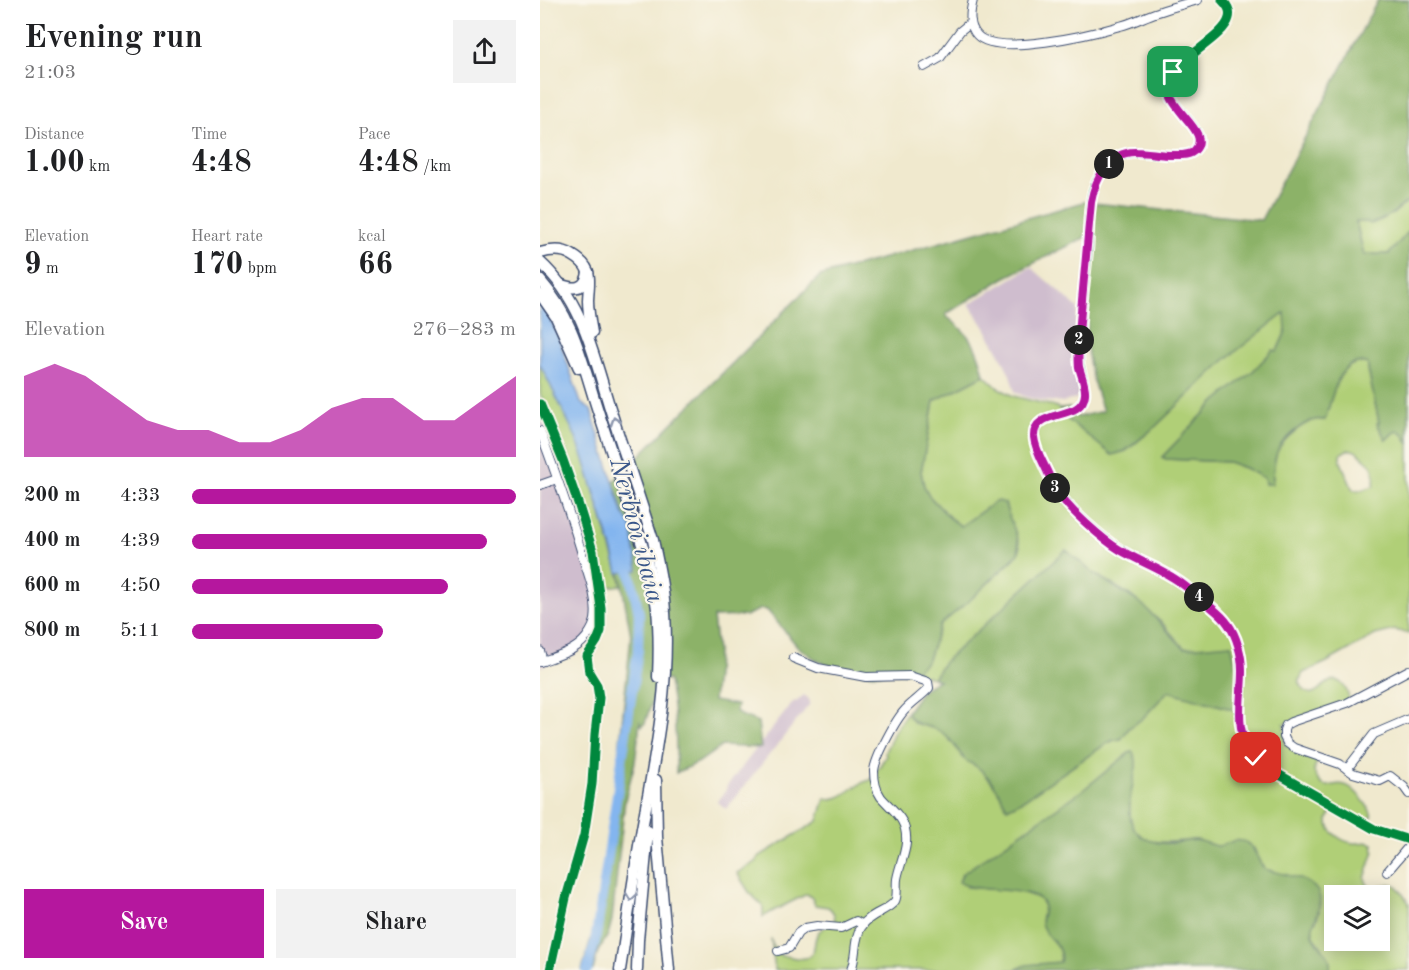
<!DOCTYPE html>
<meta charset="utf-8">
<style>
body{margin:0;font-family:"Old Standard TT",serif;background:#f2f2f2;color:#202124;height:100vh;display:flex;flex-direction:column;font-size:22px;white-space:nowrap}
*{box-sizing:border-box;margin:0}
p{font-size:20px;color:#757577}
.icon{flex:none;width:33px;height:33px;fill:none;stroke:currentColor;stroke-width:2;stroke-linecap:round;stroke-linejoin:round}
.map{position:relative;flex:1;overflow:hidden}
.sheet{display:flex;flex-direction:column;background:#fff;width:540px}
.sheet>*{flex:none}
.tools{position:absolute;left:784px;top:885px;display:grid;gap:12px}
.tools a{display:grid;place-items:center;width:66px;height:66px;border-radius:0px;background:#fff;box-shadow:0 3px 15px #0003;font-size:30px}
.pin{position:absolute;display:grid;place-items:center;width:51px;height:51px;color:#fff;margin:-26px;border-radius:12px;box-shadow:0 3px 9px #0006}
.km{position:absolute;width:30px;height:30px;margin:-15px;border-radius:50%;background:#222;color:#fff;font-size:16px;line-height:30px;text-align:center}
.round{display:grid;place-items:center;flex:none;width:63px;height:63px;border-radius:0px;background:#f2f2f2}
.overview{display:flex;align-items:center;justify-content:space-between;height:102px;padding:0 24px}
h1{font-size:33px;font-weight:800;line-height:45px}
.metrics{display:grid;grid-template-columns:repeat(3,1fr);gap:9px;height:102px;padding:6px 24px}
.metrics div{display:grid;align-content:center}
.metrics b{font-size:30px;font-weight:800}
.metrics small{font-size:16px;font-weight:400}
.metrics p{font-size:16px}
.chart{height:168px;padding:12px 24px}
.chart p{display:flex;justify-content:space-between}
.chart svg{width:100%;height:108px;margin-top:6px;fill:#b5179e;opacity:.7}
.primary-button{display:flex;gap:12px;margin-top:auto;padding:12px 24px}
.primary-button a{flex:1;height:69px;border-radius:0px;background:#b5179e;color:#fff;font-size:24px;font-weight:800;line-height:69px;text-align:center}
.primary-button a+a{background:#f2f2f2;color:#202124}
ul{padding:0 24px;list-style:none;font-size:20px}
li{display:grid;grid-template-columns:96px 72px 1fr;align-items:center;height:45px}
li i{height:15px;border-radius:8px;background:#b5179e}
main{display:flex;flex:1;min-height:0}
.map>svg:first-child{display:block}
.industrial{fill:#cfbdce}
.green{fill:#b0cf77;stroke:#667f6a;stroke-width:1.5;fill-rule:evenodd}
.forest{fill:#8cb268;stroke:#547063;stroke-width:1.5}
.water{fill:#83b5ef;stroke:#4f72a6;stroke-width:1.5}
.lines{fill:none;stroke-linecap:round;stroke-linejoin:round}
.river{stroke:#83b5ef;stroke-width:10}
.minor-casing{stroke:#3b4b6f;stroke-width:10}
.major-casing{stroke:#3b4b6f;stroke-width:13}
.minor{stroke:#fff;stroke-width:8}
.major{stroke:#fff;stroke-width:10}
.cycleway-casing{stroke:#fbf7ec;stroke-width:13}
.cycleway{stroke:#00873e;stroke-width:9}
.oneway{stroke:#8d97ae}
.route-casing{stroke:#fff;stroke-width:12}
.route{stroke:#b5179e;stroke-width:8}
.labels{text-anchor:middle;stroke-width:4.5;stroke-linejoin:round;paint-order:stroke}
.water-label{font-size:26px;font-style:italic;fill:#3a578a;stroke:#fbf7ec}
</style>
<main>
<section class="sheet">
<div class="overview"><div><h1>Evening run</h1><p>21:03</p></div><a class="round"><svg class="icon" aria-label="share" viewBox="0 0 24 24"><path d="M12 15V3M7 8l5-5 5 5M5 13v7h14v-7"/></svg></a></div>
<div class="metrics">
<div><p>Distance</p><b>1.00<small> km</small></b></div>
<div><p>Time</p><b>4:48</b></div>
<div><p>Pace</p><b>4:48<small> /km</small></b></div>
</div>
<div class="metrics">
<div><p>Elevation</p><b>9<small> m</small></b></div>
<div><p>Heart rate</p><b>170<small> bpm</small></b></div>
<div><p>kcal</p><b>66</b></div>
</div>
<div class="chart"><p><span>Elevation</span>276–283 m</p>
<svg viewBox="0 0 160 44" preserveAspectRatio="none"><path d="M0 44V11L10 6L20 11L30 20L40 29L50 33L60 33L70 38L80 38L90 33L100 24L110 20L120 20L130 29L140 29L150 20L160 11V44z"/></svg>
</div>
<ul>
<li><b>200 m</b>4:33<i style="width:100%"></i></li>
<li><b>400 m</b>4:39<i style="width:91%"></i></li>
<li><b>600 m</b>4:50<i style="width:79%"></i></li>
<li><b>800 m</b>5:11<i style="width:59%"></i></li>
</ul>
<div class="primary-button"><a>Save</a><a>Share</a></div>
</section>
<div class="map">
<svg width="869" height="970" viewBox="0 0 869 970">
<rect width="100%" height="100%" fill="#fbf7ec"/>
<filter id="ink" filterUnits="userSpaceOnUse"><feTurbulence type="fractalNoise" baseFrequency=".0167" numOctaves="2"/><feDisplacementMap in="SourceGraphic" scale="12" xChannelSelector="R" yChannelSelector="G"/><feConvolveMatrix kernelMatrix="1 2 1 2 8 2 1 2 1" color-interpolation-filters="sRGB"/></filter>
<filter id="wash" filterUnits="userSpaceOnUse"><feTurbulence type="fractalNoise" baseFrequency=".008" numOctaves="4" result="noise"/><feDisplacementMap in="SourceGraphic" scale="24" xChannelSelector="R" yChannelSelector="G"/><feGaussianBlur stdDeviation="1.35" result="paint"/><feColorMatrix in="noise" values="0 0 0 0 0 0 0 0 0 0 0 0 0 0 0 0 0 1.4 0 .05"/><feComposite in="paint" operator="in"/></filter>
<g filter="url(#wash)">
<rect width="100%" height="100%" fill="#f0e9ce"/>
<!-- industrial -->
<g class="industrial">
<polygon points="491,267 538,308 533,343 537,373 540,385 538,398 523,402 504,401 486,397 475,392 470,375 461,356 444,326 429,304"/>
<polygon points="0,412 12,434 51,556 56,573 59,608 56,630 49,642 34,655 0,667"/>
<polygon points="264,695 268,698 270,701 269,705 186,809 177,802 185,792 187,786 254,701 256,702"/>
</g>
<!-- green -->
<g class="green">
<polygon points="869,200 869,231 849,254 830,254 824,255 816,221 827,222 853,214"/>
<path d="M 746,312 L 746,331 L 737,351 L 733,350 L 713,371 L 675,402 L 622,457 L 626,459 L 688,462 L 705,468 L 725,478 L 725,484 L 732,484 C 734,474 733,460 738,450 C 743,439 763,423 775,420 C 776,419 784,420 785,420 C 792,399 798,355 828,364 L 828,369 L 839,422 L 837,424 L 846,439 L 853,433 L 858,431 C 864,434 866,438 869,444 L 869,634 L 855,630 L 835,635 L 787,662 L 763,673 L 759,681 C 773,714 786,669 801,683 C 806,688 809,694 809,701 L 744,724 L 746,744 L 757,754 L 778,761 L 775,766 L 774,772 C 784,796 791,781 805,785 C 814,787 831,808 832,817 L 827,820 L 792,812 C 790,815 788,817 788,821 C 787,832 803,842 813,843 C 821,844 825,840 833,844 L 834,851 L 825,878 L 827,884 L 831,887 L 835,888 L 849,884 L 855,885 L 859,889 L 869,903 L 869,970 L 789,970 C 793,954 776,947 773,932 C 771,926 775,924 777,919 C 781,908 781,897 774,887 L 725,869 L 720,864 L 714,848 L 695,840 C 690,842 683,846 677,846 C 669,845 662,840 654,840 C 628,842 599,850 589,817 L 592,752 L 589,753 L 543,790 L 422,874 L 427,887 L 477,891 L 499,898 L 504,906 C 504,912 499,919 502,925 C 507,940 524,944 520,963 L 487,965 L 475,970 L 235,970 L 231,938 L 232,944 L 241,956 C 249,955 257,960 265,958 C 278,955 272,942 278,933 C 281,928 289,925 294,922 C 296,916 293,910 288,907 L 275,905 L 272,898 L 267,894 L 233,911 L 223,917 L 223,906 L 209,892 L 197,873 L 216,862 L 218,857 L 278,821 L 285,798 C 303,803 314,782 331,780 L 346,756 L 345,752 L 355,730 L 367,712 L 374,723 L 396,729 L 411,739 L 427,761 L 438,767 L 452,782 L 460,793 L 467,808 L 483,800 L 566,744 L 574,740 L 581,739 L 589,728 L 603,718 L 628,691 L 699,711 L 623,624 L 590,595 L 553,573 L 526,550 L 404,662 L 393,678 L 373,672 L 384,664 L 388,659 L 400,625 L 430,600 L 474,559 L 478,554 L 480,549 L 479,542 L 467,513 L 455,502 L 421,526 L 410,518 L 390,497 L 384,486 L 381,472 L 394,401 L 444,375 L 457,387 L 473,396 L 517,407 L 527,419 L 572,455 L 586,451 L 615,427 L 686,359 ZM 807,450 C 816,449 818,453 825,459 C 835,467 835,474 834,486 L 821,490 L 813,490 L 800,460 L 800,454 ZM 795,896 L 840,896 L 840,940 L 795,940 Z"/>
<polygon points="0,364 34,433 43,456 82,585 67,587 47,510 31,463 13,420 0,394"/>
</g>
<!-- forest -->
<g class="forest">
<path d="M 838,0 L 869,0 L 869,200 C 857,210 846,220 830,224 L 827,222 L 816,222 L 824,255 L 830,254 L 849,254 L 869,231 L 869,444 L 863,433 L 858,431 L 853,433 L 846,440 L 837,423 L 839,422 L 828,369 L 828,364 C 798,354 792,399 785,420 C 784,420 776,419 775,420 C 763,422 743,439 738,450 C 733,460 734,474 732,484 L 725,484 L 724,478 L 705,468 L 689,462 L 626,459 L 622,457 L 675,402 L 713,371 L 733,350 L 737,351 L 746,331 L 745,313 L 686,359 L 615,427 L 585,451 L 572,455 L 527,419 L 519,409 L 530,408 L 538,417 L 563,411 C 555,389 548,367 547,343 C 546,321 550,300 550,278 C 551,264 550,250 548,236 L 464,278 L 406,314 L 406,316 C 430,334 438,346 444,375 L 394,401 L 381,472 L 384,486 L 390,497 L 410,518 L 421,526 L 455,502 L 459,501 L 465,503 C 468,519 482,539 478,554 L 430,600 L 400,625 L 388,659 L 384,664 L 373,672 L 330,674 L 294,667 L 278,661 L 258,647 L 227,610 L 221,609 L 205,616 L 173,617 L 177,651 L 176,675 L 173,701 L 197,705 L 196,710 L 198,714 L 218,722 L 221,748 L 182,746 L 159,762 L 136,773 C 137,740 135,713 129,681 L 120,677 L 105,723 L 102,726 L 100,722 L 95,762 L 85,800 L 72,920 L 68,935 L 58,951 L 53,970 L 42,970 L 59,910 L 78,761 L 91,636 L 65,490 L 280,276 L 544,202 L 721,220 Z"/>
<path d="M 526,550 L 553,573 L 602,604 L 644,648 L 691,644 L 696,664 L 700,687 L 699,711 L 628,691 L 603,718 L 589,728 L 581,739 L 574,740 L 566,744 L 483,800 L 467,808 C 460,793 451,777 437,767 C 433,764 429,763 425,760 C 417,750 412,739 401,732 C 389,724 372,728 367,712 L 383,689 L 399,680 L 393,678 L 404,662 Z"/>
<path d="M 593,752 L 596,760 L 596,767 C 591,797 576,839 623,843 C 633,844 644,841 655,840 C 662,840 669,845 677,846 C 688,846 696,836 707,843 C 717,849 717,861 725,869 C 741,875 777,877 780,898 C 780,902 779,907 778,912 C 777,919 770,927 773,934 C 777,946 795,956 789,970 L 475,970 L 486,965 L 520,962 C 524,946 508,940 502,926 C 499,919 506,911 503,903 C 494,885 435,894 419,882 L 422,874 L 543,790 L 589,753 Z"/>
</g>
<!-- water -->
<polygon class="water" points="0,302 7,312 17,333 41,403 51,410 83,513 91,525 98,570 78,573 73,552 43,456 34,433 0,364"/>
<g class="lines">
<!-- river -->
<polyline class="river" points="47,970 55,942 68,856 98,650 99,613 87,559"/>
</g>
</g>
<g filter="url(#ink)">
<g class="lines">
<defs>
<g id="minor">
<path d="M 433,0 C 430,12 428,25 437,35 C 457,57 552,34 580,26 C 593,23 605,16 618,12 C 631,7 645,4 658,0"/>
<path d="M 682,0 C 687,5 691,10 689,18 C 685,36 642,57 631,75 C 613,102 675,129 655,150 C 651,154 647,155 641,155 C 609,157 583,140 562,172 C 558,178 555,184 553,190 C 548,208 549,228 548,246 C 545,284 538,321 539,359 C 539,370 546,383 545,394 C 542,422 495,407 494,436 C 494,448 502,460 506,470 C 510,477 513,485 518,492 C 529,509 561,537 578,548 C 595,560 615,566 632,577 C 647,586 677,609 687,623 C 718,663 685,716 710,751 C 714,756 720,761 724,766 L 834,829 L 869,840"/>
<polyline points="384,67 400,58 420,31 431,22"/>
<path d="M 0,431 C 16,474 32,518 44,561 C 50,579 58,601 55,620 C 54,624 52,629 50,632 C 39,651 19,655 0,662"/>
<polyline points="0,485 17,479"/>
<polyline points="0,651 3,661"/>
<path d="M 253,658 L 278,668 L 326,677 L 370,676 L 388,682 L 389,688 C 382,696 372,702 365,710 C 356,719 335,758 334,771 C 334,779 336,790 341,797 C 354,812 368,819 366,843 C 365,855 359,867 357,879 C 356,885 358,896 355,901 C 348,911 329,914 322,926 C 313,939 317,956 311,970"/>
<polyline points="869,670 807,703 751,722 746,725 744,730 744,737 747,743 754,748 800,764 813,773 840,781 850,776 864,787 869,794"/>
<polyline points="807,769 834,734 869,719"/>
<polyline points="847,872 869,846"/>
<polyline points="238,951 249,948 258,933 265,928 277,926 301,928 316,921 323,925"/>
</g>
<g id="major">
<path d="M 0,253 C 10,250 23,249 32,255 C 54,268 49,278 48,300 C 48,311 50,322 52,333"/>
<path d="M 0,262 C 42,300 53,353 69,405 C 83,450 99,495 113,540 C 118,564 124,588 125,612 C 130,688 114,761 101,834 C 93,879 87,925 80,970"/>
<path d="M 0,280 C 36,321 43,367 60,417 C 70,448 81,480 91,512 C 102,543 113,576 117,609 C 119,631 119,655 118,677"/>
<path d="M 20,284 C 33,290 46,290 48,272"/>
<polyline points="0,294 16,317 39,368"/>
<polyline points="116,780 117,837 129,970"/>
<polyline points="97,970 98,940 108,831"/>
</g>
</defs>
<!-- minor casing -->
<use href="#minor" class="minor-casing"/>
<!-- major casing -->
<use href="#major" class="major-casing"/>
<!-- minor -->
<use href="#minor" class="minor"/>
<!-- major -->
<use href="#major" class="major"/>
<defs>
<g id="cycleway">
<path d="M 682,0 C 687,5 691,10 689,18 C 685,36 642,57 631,75 C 613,102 675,129 655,150 C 651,154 647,155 641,155 C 609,157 583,140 562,172 C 558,178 555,184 553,190 C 548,208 549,228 548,246 C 545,284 538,321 539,359 C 539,370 546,383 545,394 C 542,422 495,407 494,436 C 494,448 502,460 506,470 C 510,477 513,485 518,492 C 529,509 561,537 578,548 C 595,560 615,566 632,577 C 647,586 677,609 687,623 C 718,663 685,716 710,751 C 714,756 720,761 724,766 L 834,829 L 869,840"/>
<polyline points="0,404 23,460 38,503 53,551 61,608 61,631 57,641 47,656 49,672 57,685 59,698 55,734 52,784 44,835 26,898 10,970"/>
</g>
</defs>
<!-- cycleway casing -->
<use href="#cycleway" class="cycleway-casing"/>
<!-- cycleway -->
<use href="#cycleway" class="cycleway"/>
</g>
<!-- one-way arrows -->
<defs><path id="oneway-chevron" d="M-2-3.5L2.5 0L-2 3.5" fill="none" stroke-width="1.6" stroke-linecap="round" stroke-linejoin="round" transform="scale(1.5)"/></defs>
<g class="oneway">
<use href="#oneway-chevron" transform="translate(75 421) rotate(-108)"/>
<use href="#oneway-chevron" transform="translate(91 897) rotate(98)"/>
</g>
</g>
<g class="lines" filter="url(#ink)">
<defs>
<path id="route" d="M 633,72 C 610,104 677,129 654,151 C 650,155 643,155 637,155 C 623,156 609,152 596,152 C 569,151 555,180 551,202 L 538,344 C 539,352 538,360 539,367 C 541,375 546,386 545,394 C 543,422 493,407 494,437 C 495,449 502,460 507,471 C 510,478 513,485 517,491 C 527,508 563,540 580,550 C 597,560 616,567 632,577 C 644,584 654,594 665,602 C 673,609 682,615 688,624 C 697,636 702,656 702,671 C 702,701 692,734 716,758"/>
</defs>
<!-- route casing -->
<use href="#route" class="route-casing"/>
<!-- route -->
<use href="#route" class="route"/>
</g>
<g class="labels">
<!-- water labels -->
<g class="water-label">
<text transform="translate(98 530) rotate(75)" y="9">Nerbioi ibaia</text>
</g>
</g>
</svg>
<div class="tools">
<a><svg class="icon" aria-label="layers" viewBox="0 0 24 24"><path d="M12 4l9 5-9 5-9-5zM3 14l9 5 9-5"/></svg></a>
</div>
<div class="pin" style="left:633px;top:72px;background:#1e9e55"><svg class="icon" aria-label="arrive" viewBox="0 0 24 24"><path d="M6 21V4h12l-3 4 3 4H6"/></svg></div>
<div class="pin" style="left:716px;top:758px;background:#d93025"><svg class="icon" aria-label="check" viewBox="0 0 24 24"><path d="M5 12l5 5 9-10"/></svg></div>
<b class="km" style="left:569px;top:164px">1</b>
<b class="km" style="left:539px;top:340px">2</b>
<b class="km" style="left:515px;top:488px">3</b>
<b class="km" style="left:659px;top:597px">4</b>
</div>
</main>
